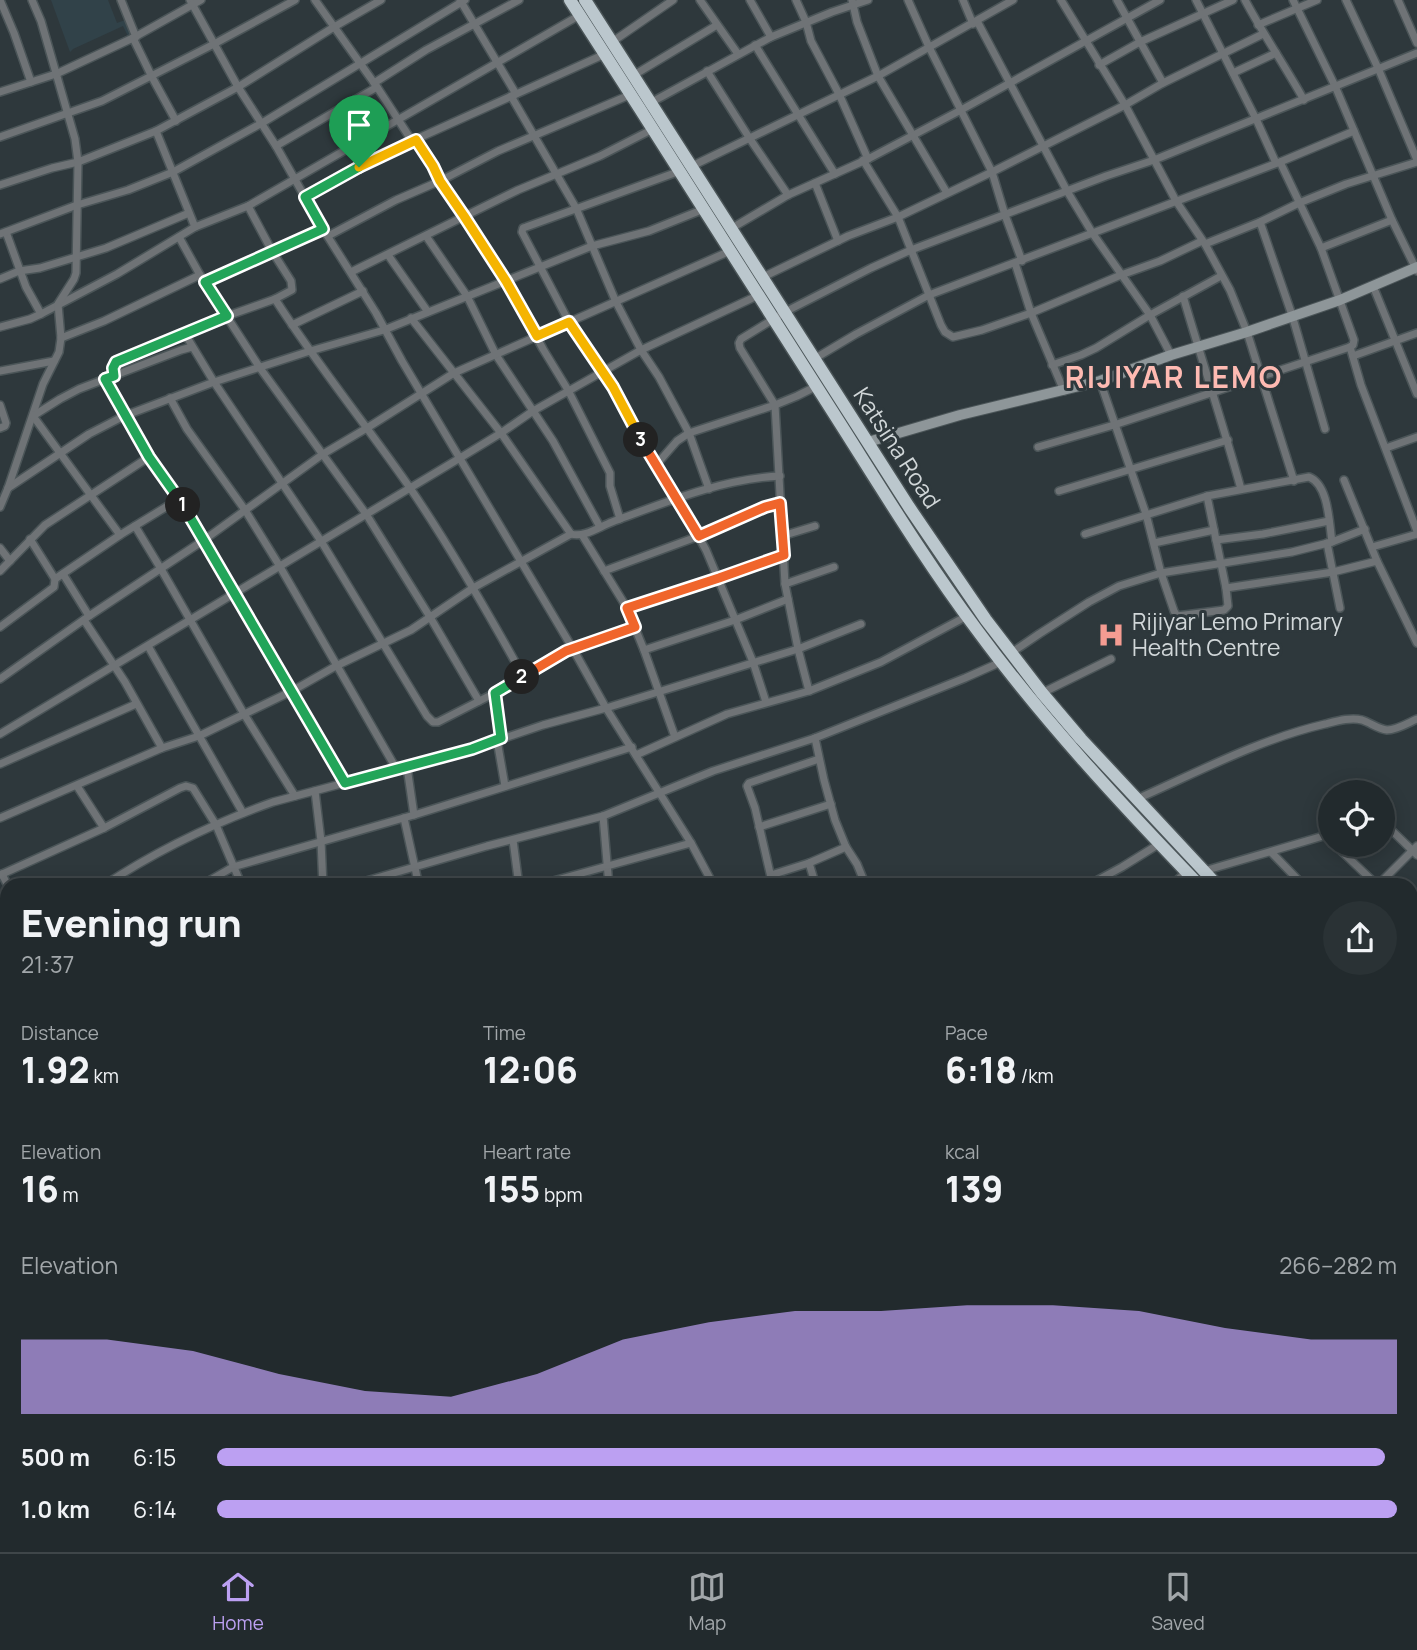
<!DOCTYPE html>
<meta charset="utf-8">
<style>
body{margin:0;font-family:Manrope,sans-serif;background:#2a3235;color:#f1f3f6;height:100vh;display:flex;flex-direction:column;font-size:26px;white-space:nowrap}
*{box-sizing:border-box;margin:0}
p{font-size:23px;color:#a2a7aa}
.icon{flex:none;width:38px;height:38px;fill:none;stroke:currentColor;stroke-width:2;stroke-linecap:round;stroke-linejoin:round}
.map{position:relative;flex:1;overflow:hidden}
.sheet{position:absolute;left:0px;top:878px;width:1418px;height:674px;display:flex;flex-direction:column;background:#222a2d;border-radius:21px 21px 0 0;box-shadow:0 4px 18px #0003,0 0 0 2px #3f4649}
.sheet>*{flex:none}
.tools{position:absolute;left:1318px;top:780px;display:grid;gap:14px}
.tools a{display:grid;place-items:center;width:77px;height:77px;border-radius:50%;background:#222a2d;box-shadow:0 4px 18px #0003,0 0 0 2px #3f4649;font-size:35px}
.pin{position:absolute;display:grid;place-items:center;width:60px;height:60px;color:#fff;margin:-72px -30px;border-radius:50% 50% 50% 0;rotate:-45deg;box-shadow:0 0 7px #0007}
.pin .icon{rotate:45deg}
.km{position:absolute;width:35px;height:35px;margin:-18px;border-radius:50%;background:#222;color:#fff;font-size:19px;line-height:35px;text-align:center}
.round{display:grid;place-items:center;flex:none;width:74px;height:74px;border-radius:37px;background:#2a3235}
.overview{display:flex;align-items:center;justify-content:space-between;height:119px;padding:0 21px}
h1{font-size:38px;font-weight:800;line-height:52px}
.figures{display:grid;grid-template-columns:repeat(3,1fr);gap:10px;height:119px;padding:7px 21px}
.figures div{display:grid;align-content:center}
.figures b{font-size:35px;font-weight:800}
.figures small{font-size:19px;font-weight:400}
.figures p{font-size:19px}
.chart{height:196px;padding:14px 21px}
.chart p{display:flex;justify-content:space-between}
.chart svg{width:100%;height:126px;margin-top:7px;fill:#bca0f2;opacity:.7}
ul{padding:0 21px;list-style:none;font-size:23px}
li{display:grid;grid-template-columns:112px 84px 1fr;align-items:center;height:52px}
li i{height:18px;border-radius:9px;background:#bca0f2}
.dock{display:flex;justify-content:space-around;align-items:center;height:98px;border-top:2px solid #3f4649;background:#222a2d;font-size:19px;color:#a2a7aa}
.dock a{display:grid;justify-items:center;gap:4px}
.dock .on{color:#bca0f2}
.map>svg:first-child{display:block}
.built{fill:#314249}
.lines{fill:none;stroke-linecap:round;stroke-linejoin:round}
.street-casing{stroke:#4b5558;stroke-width:10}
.secondary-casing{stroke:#4b5558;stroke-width:12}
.highway-casing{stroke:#4b5558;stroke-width:15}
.street{stroke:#6f7376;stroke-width:7}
.secondary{stroke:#8e9699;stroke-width:10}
.highway{stroke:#bbc7cd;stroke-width:12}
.split-1-casing{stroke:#fff;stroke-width:14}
.split-2-casing{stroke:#fff;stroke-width:14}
.split-3-casing{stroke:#fff;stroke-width:14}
.split-4-casing{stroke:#fff;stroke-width:14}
.split-1{stroke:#22a559;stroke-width:9}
.split-2{stroke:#22a559;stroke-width:9}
.split-3{stroke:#f0652b;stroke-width:9}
.split-4{stroke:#f5b400;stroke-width:9}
.labels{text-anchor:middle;stroke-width:6;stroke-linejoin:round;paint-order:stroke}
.street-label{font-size:23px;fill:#d1d7d9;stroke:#2e383c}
.poi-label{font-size:23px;fill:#d1d7d9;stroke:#2e383c;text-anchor:start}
.district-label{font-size:30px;font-weight:bold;letter-spacing:2px;fill:#febab2;stroke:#2e383c}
</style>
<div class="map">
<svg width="1417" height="1552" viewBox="0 0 1417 1552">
<rect width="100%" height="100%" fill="#2e383c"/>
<!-- built -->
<polygon class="built" points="51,0 108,0 117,23 125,20 132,34 128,36 123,26 73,49 70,52"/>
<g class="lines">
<defs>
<g id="street">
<polyline points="0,0 14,33 31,82"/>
<polyline points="121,0 136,37"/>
<polyline points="190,0 238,87 276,146 323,229 376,313 402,361 573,649 606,708 691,843 714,886"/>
<polyline points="315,0 377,87 412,141"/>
<polyline points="460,0 516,94"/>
<polyline points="700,0 738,54"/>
<polyline points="750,0 771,37"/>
<polyline points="796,0 806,22 811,41 839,94 868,159"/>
<polyline points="852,0 857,22 878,76 947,193"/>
<polyline points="908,0 929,47 992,172 1005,215 1022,261"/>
<polyline points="963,0 973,24"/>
<polyline points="1061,0 1125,105 1176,201 1205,244 1230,290 1247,332 1294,481"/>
<polyline points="1117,0 1163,83"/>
<polyline points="1196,0 1256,119 1276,163"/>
<path d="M 1245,0 C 1263,34 1285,66 1304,100"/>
<polyline points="1293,0 1335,86 1392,220 1417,271"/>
<polyline points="1346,0 1378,68 1417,160"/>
<polyline points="1398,0 1417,43"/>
<polyline points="977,21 1067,191 1093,234 1150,315 1171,355"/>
<polyline points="1258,25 1317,0"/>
<polyline points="133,38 152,77 176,121"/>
<polyline points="612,42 673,0"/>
<polyline points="755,45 835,174"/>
<polyline points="1099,65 1140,42 1233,0"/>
<polyline points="707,71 750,139 788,195"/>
<polyline points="1233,73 1276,53"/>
<polyline points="634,75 717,25"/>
<polyline points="374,83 426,50 519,0"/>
<polyline points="0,92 56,74 133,38 201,0"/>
<polyline points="511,96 576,208 616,302 641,350 659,377 689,433 709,489"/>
<polyline points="652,102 771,37 832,12 868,0"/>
<polyline points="156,131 195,227"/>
<polyline points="0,137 102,101 214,44 295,0"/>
<polyline points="416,140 433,166 440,181 465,216 506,281 543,349 568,390 610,473 610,486 620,519"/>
<polyline points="276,146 377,87"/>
<polyline points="863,160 898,217 941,325 945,332 953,337 982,330 1031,313 1121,275 1160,261 1202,241"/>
<polyline points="1280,162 1321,248 1354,340 1353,345 1350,347 1361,385 1417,531"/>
<polyline points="692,166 878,76 1013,0"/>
<polyline points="680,171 526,227 523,228 522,232 569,322 613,387 651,457 678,499 706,550 753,662 766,702"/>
<polyline points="815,183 838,241"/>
<polyline points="0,185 52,168 78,162 156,131 238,87 334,27 381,0"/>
<polyline points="305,197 359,167 412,141 605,54"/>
<polyline points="1260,222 1292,315 1325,429"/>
<polyline points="732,228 788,195 868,159 961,110 1160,0"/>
<polyline points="6,232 26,287 41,314"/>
<polyline points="0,234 77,205 128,190 173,172 262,123 465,0"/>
<polyline points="328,236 396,200 440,181 498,151 632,94"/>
<polyline points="426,236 467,296 496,355 553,441 600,527"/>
<polyline points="179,237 200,275 260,368 366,514 430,617 479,701"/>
<polyline points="1205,244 1260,222 1299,203 1346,184 1417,162"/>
<polyline points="1321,248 1392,220"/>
<polyline points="388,255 428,312"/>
<polyline points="1015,263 1031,313 1064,391"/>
<polyline points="351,272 518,190 600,156 653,129"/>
<polyline points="763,277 848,236 898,217 992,172 1125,105 1163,83 1263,34"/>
<polyline points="0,279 19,271 40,268 106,248 189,213"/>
<polyline points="205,282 323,229"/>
<polyline points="1373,286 1417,394"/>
<path d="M 1183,296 C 1202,361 1223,424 1241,489"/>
<path d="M 275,299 C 316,363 364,422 408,485 C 450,546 487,611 523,676"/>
<polyline points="411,318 501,433 571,534"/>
<polyline points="292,325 363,291"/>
<polyline points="0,327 30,319 41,314 117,274 195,227 248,206 580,15"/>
<polyline points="185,334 214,382 321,541 427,716 433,722 438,722 495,693 566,651 635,627"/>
<polyline points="61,338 104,321 200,275"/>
<polyline points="1353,356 1417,333"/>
<polyline points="814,359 856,334 929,295 1280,162 1354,131"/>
<polyline points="1052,365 1081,355 1096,348 1150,315 1221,276"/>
<polyline points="0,371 54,361"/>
<polyline points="114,376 113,368 116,362 227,316 275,299 292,290 291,281 272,251 248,206"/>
<polyline points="105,379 124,416 149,457 179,499 204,540 345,783"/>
<polyline points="1100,381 1146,514 1161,573 1174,611 1177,616 1224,610 1228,606 1226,588 1207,496"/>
<polyline points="170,398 187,429 245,510 279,565 397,770"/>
<polyline points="0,405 6,423 5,426 0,428"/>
<polyline points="1038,447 1114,425 1350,347"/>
<polyline points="1386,448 1417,437"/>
<polyline points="656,465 677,441 689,433 775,405 797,396 817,386"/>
<polyline points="1344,480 1377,561 1417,643"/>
<polyline points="8,488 89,434 124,416 214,382 310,351 384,330 592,246 649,231 704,209"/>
<polyline points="1059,491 1228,440"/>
<polyline points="0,507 8,488 43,384 59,352 61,338 58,304 74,279 76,273 78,162 75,139 41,21 32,0"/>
<polyline points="135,526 161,569 244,714 295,796"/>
<path d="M 1085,534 L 1207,496 L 1309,477 C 1329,485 1329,523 1332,542"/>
<polyline points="120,535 33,416 60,399 79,389 181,350 192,347"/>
<polyline points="582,535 627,608 644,650 675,737"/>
<polyline points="782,536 815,526"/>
<polyline points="1216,540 1263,534 1329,521"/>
<polyline points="1154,543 1214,530"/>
<polyline points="1327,543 1340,608"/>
<polyline points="1372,547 1417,534"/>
<polyline points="0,548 10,561"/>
<polyline points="0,571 45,525 149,457"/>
<polyline points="604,571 699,536 765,507 780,504"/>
<polyline points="63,574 89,616"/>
<polyline points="55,579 120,535 179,499"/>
<polyline points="785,584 834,567"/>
<polyline points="1226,588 1333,572 1377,561"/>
<polyline points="627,608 719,578 784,555"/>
<polyline points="84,620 125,682 162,748"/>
<polyline points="0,627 54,587 55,579 30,539"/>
<polyline points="148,646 243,813"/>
<polyline points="644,650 735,620 788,599"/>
<polyline points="1011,653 1039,634 1089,602 1119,586 1161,573 1292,552 1332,542 1365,529"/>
<polyline points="0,679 89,616 204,540 323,454 367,428 454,373 730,251"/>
<polyline points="809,691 798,649 785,584 775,405 740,348 739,343 741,339 785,312 871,268 911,250 1106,176 1154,160 1417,53"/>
<polyline points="495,693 501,738"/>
<polyline points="1042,693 1111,659"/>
<polyline points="0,734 460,458 501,433 533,411 641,350 759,295"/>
<polyline points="815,738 824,780 835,820 846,847 857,864 866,886"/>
<polyline points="497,740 505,786"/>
<polyline points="636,755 727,714 809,691 881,662 967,616"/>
<polyline points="0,764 136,704"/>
<polyline points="407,767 414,815"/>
<polyline points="77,786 104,828"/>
<polyline points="315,791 321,841 323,886"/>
<path d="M 1137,799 C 1198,772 1260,739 1325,724 C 1337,721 1351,717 1362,720 C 1371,723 1378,729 1387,730 C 1397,730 1408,723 1417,719"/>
<polyline points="603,816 609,886"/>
<path d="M 0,818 L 162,748 L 199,736 L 292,691 L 336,666 L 411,630 L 473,588 L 571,534 C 584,538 599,527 612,522 C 666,502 722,479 780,476"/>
<polyline points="404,818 419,886"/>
<polyline points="1382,821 1417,855"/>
<polyline points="759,827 831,804"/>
<polyline points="513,840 519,886"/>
<polyline points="1335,845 1378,886"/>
<polyline points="1271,852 1304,886"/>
<polyline points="809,863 816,886"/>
<polyline points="1204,871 1330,834"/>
<polyline points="2,874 8,886"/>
<polyline points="0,875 104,828 180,788 186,786 193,788 216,825 242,886"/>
<polyline points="771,875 809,863 846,847"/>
<path d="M 103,886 C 156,851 214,823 273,802 L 472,749 L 543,725 L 606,708 L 798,649 L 861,624"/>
<polyline points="200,886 233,867 414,815 632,747"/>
<polyline points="349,886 487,846 603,816 713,771 815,738 965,678 1001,662"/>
<polyline points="535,886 691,843"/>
<polyline points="773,886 755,808 747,786 749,783 819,759"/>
<polyline points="1087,886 1122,867 1159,844"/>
<polyline points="1171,886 1186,872"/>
<polyline points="1377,886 1417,846"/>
<polyline points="1410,921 1417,929"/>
<polyline points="0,975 7,989"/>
<polyline points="1410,1000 1417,1007"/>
<polyline points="1410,1127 1417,1121"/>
<polyline points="0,1163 7,1160"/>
<polyline points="1410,1181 1417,1178"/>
<polyline points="0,1190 7,1213"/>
<polyline points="1410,1227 1417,1225"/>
<polyline points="0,1251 7,1248"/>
<polyline points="0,1268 7,1285"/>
<polyline points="1410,1273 1417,1270"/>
<polyline points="0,1295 7,1292"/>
<polyline points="0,1321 7,1318"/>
<polyline points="1410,1329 1417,1326"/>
<polyline points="0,1336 7,1354"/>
<polyline points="0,1371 7,1369"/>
<polyline points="1410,1374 1417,1372"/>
<polyline points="1410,1427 1417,1424"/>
<polyline points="0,1428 7,1425"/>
<polyline points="0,1449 6,1468"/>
<polyline points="1410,1451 1417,1449"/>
<polyline points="1410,1466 1417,1483"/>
<polyline points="1410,1505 1417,1503"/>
<polyline points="81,1545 82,1552"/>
<polyline points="100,1545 102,1552"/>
<polyline points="146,1545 148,1552"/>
<polyline points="215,1545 217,1552"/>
<polyline points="310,1545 312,1552"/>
<polyline points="363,1545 366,1552"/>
<polyline points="504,1545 507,1552"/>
<polyline points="553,1545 556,1552"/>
<polyline points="607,1545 609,1552"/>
<polyline points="655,1545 657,1552"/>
<polyline points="704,1545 706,1552"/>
<polyline points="753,1545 755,1552"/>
<polyline points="792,1545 794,1552"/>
<polyline points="845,1545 846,1552"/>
<polyline points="899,1545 900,1552"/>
<polyline points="945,1545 947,1552"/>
<polyline points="994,1545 996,1552"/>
<polyline points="1044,1545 1045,1552"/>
<polyline points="1088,1545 1090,1552"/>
<polyline points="1309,1545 1311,1552"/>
<polyline points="1347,1545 1349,1552"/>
<polyline points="34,1552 51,1545"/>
<polyline points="238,1552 257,1545"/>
<polyline points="727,1552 749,1545"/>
<polyline points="1161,1552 1175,1545"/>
<polyline points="1277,1552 1295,1545"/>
<polyline points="1403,1552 1417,1547"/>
</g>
<polyline id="secondary" points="868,442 960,415 1100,381 1171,355 1247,332 1340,300 1417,267"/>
<g id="highway">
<path d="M 570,0 C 657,135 743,271 829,406 C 877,481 923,558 977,630 C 1044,721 1121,804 1200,886"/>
<polyline points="585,0 909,507 986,620 1042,693 1081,739 1218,886"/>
<polyline points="1410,1085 1417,1092"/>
<polyline points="1410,1104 1417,1111"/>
</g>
</defs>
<!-- street casing -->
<use href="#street" class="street-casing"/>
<!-- secondary casing -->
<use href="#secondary" class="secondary-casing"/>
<!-- highway casing -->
<use href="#highway" class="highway-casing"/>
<!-- street -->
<use href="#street" class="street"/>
<!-- secondary -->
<use href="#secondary" class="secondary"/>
<!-- highway -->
<use href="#highway" class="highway"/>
</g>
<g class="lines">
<defs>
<polyline id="split-1" points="183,505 149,457 105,379 114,376 113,368 116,362 227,316 205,282 323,229 305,197 359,167"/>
<polyline id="split-2" points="183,505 345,783 472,749 501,738 495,693 522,677"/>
<polyline id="split-3" points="522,677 566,651 635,627 627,608 719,578 784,555 780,503 765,507 699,536 641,440"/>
<polyline id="split-4" points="359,167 416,140 433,166 440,181 464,216 506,281 537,336 569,322 613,387 641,440"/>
</defs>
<!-- split-1 casing -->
<use href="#split-1" class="split-1-casing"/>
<!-- split-2 casing -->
<use href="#split-2" class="split-2-casing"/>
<!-- split-3 casing -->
<use href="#split-3" class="split-3-casing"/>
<!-- split-4 casing -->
<use href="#split-4" class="split-4-casing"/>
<!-- split-1 -->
<use href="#split-1" class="split-1"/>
<!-- split-2 -->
<use href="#split-2" class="split-2"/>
<!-- split-3 -->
<use href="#split-3" class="split-3"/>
<!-- split-4 -->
<use href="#split-4" class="split-4"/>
</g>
<!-- icons -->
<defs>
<symbol id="hospital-bare" viewBox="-9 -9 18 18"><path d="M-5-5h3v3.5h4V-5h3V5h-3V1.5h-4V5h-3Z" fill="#f59c92" stroke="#2e383c" stroke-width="2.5" paint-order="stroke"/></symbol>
</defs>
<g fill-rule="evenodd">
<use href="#hospital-bare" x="1092" y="616" width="38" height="38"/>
</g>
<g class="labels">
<!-- street labels -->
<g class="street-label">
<text transform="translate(897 448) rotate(57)" y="8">Katsina Road</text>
</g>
<!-- poi labels -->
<g class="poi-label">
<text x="1132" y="630">Rijiyar Lemo Primary<tspan x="1132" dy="26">Health Centre</tspan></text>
</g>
<!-- district labels -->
<g class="district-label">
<text x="1174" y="388">RIJIYAR LEMO</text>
</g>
</g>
</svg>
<div class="tools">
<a><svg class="icon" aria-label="locate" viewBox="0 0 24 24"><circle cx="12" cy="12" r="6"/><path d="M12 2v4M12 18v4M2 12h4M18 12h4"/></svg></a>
</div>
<div class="pin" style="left:359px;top:167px;background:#1e9e55"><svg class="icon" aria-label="arrive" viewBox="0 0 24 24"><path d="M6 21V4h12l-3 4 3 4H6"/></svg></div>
<b class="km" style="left:183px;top:505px">1</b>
<b class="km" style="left:522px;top:677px">2</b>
<b class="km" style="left:641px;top:440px">3</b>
<section class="sheet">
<div class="overview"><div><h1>Evening run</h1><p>21:37</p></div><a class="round"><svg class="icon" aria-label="share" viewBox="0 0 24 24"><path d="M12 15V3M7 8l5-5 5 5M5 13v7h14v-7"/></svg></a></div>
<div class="figures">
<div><p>Distance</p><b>1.92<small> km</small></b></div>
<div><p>Time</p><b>12:06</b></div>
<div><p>Pace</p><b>6:18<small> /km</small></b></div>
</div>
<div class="figures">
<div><p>Elevation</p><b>16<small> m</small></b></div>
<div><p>Heart rate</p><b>155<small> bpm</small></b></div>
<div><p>kcal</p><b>139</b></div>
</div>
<div class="chart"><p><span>Elevation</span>266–282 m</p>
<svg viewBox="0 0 160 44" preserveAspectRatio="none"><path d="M0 44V18L10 18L20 22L30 30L40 36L50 38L60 30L70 18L80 12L90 8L100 8L110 6L120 6L130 8L140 14L150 18L160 18V44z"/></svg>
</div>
<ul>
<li><b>500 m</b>6:15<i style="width:99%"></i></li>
<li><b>1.0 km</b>6:14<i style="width:100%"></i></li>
</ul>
</section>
</div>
<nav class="dock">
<a class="on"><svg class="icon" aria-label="home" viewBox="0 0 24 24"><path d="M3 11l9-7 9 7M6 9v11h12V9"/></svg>Home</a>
<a><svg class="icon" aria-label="map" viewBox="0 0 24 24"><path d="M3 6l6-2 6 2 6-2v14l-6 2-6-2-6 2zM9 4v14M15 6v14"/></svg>Map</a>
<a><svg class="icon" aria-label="saved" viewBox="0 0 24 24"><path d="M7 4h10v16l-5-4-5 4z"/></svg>Saved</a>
</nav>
